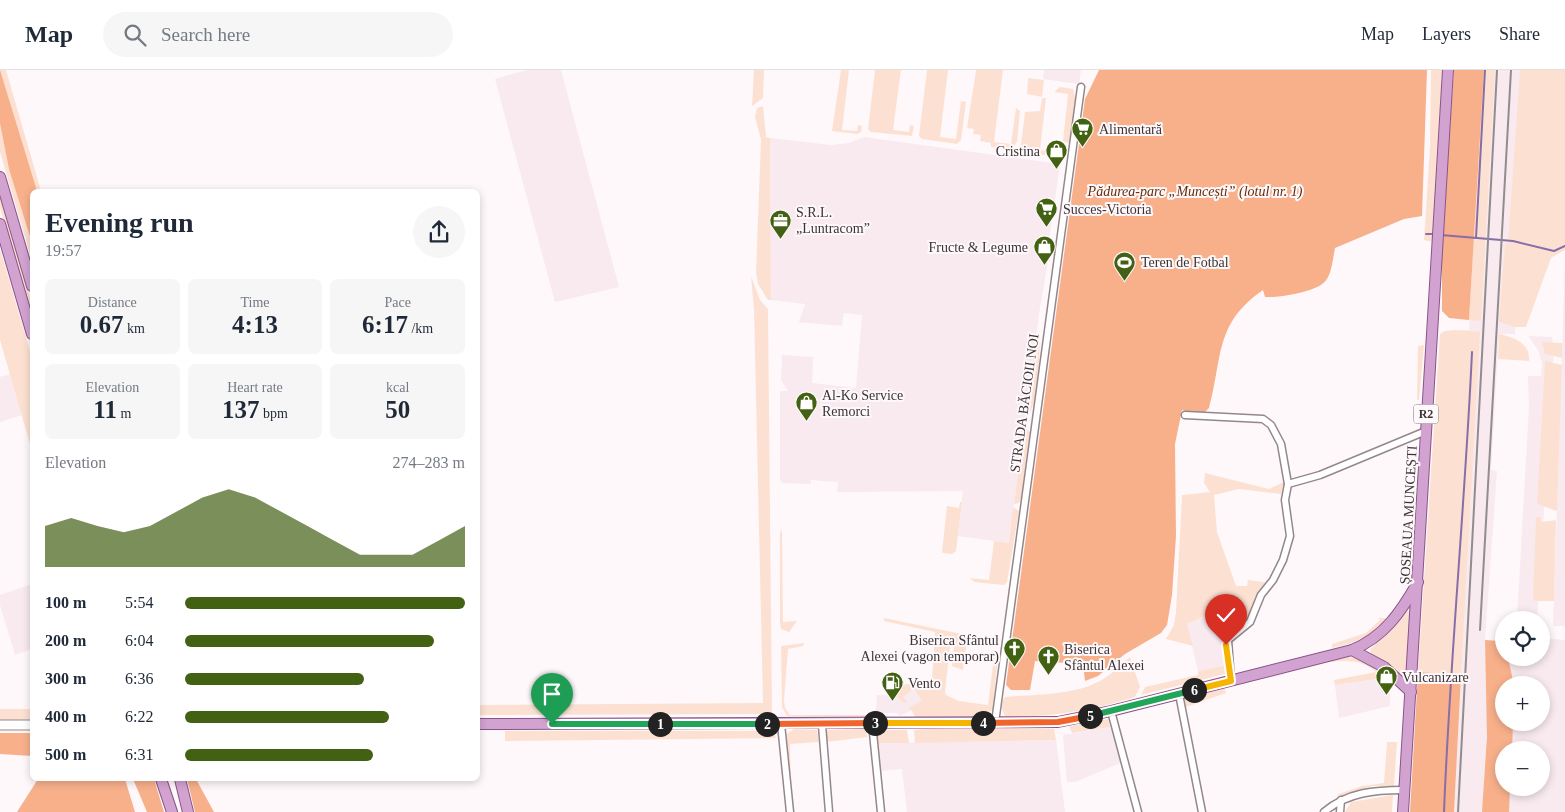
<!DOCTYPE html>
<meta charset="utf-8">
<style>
body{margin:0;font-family:"Times New Roman",serif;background:#f6f6f7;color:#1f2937;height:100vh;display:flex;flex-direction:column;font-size:19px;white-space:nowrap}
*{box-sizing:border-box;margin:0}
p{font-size:16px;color:#747a83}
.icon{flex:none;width:28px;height:28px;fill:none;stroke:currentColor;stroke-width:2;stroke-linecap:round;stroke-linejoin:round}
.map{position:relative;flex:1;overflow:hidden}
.sheet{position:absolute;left:30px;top:119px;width:450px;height:592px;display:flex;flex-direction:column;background:#fff;border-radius:8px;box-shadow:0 2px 8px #0003}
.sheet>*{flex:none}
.controls{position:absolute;left:1495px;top:541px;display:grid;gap:10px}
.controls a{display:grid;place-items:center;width:55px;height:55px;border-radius:50%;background:#fff;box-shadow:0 2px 8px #0003;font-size:25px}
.pin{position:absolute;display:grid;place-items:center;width:42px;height:42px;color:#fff;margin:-51px -21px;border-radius:50% 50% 50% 0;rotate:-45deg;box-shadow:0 0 5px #0007}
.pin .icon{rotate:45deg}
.km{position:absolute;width:25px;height:25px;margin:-12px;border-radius:50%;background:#222;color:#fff;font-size:14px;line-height:25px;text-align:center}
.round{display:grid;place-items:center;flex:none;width:52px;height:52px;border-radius:26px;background:#f6f6f7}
.headline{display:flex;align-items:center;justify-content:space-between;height:85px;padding:0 15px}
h1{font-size:28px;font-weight:800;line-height:38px}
.figures{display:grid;grid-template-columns:repeat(3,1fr);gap:8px;height:85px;padding:5px 15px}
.figures div{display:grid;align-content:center;border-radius:8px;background:#f6f6f7;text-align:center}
.figures b{font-size:25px;font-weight:800}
.figures small{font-size:14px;font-weight:400}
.figures p{font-size:14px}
.chart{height:140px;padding:10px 15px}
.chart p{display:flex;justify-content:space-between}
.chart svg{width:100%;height:90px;margin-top:5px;fill:#436113;opacity:.7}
ul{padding:0 15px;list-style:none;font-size:16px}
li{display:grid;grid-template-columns:80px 60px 1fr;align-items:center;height:38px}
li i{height:12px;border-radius:6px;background:#436113}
header{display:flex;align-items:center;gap:30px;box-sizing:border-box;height:70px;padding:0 25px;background:#fff;border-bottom:1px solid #e0e1e3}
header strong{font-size:24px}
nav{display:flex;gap:28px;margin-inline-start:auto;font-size:18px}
.search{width:350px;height:45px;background:#f6f6f7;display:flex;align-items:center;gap:12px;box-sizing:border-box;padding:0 18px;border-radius:28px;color:#747a83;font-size:19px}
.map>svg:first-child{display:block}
.built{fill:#f8eaef;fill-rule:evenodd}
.green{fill:#fce1d3}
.forest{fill:#f8b08b}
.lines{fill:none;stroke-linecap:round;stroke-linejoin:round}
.stream{stroke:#876ea9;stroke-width:2}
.minor-casing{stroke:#94878b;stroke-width:9}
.secondary-casing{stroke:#94878b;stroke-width:11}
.primary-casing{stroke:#895487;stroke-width:12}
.minor{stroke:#fff;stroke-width:6}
.secondary{stroke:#fff;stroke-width:9}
.primary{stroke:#d2a3d1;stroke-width:10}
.rail{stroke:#928c8e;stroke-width:2}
.split-1-casing{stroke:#fff;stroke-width:10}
.split-2-casing{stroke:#fff;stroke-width:10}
.split-3-casing{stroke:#fff;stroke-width:10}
.split-4-casing{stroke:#fff;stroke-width:10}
.split-5-casing{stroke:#fff;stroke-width:10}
.split-6-casing{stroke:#fff;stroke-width:10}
.split-7-casing{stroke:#fff;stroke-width:10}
.split-1{stroke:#22a559;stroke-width:6}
.split-2{stroke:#22a559;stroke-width:6}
.split-3{stroke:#f0652b;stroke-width:6}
.split-4{stroke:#f5b400;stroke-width:6}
.split-5{stroke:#f0652b;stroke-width:6}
.split-6{stroke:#22a559;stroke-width:6}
.split-7{stroke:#f5b400;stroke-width:6}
.labels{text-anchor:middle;stroke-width:4;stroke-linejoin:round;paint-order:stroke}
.shield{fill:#fef8fa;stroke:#756f71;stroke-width:1}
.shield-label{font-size:12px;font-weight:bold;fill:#3a3436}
.poi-label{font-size:14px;fill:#3a3436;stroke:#fef8fa;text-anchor:start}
.park-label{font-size:14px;font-style:italic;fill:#652d09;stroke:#fef8fa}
.street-label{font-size:14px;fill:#3a3436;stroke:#fef8fa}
</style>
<header>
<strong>Map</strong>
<div class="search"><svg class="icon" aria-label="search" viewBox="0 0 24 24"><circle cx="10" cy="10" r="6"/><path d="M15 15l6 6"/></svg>Search here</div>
<nav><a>Map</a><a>Layers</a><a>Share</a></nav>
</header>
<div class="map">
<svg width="1565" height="742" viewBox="0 0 1565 742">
<rect width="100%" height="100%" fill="#fef8fa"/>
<!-- built -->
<g class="built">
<polygon points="527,0 561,0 619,217 555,232 495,9"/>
<polygon points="1044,0 1081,0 1079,14 1043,9"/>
<path d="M 1484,0 L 1529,0 L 1515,264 L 1499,264 L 1491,400 L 1497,401 L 1485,570 L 1499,571 L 1499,575 L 1504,575 L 1504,588 L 1541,588 L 1541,568 L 1565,570 L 1565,742 L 1410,742 L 1440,264 L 1445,261 L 1469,260 ZM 1504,615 L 1541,615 L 1541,652 L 1504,652 ZM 1504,680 L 1541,680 L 1541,718 L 1504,718 Z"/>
<polygon points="864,67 1060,94 1050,164 1049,168 1052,168 1039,244 1009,473 958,466 963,421 837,422 838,412 811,410 811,414 782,413 780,410 780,321 788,321 781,310 782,285 813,287 812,313 856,318 862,245 844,243 842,256 799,252 805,234 771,230 770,68 831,75 849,73"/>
<polygon points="1565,194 1565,556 1553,556"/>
<polygon points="1528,266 1552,267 1554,282 1537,550 1517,550 1529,337 1528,306 1541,306 1542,294 1538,280"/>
<polygon points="10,304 22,345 0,352 0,307"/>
<polygon points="32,514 32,579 15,585 0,535 0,525"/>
<polygon points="1233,533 1244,552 1222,569 1227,595 1198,601 1187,554"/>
<polygon points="1378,609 1379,618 1390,618 1390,636 1339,648 1335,615"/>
<polygon points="932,610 931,632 899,646 897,643 884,643 881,646 869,645 876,639 877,625 887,625 888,616 897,616"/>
<polygon points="1110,657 1123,692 1075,712 1067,712 1063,665"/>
<polygon points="1056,670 1065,742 907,742 902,699 881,701 878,673"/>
</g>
<!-- green -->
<g class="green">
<polygon points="0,0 6,0 41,121 32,121 32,191 0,82"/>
<polygon points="754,0 764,0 763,28 752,36"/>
<polygon points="841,0 849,0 842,60 857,61 858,55 862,56 861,62 857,64 832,61"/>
<polygon points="875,0 901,0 893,60 909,62 910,55 914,56 912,66 871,62 868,59"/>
<polygon points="927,0 948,0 940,67 956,69 961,31 966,32 961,70 957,74 922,69 919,66"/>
<polygon points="976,0 1003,0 994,72 1011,74 1016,38 1020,41 1017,72 1010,80 991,77 991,73 980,71 981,65 973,64 974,59 967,58"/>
<polygon points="1431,0 1442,0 1433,172 1424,170 1430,77"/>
<polygon points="1484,0 1495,0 1481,251 1469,250"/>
<polygon points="1520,0 1565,0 1565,180 1551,188 1526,257 1515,257 1499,252 1505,174 1508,173"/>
<polygon points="1028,8 1044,10 1042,27 1027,24"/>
<polygon points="1060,17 1073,19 1076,32 1071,71 1068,73 1063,71 1068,24 1054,22"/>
<polygon points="1042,28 1046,28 1040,80 1045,81 1045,85 1024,83 1021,75 1025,42 1040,41"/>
<polygon points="763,36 766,67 770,68 771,230 768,230 758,214 756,203 761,70 755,47 757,38"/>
<polygon points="0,124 32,234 32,248 0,138"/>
<polygon points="0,179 32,288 32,381 0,270"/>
<polygon points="751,206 760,230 768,239 772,644 478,645 478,635 763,633 754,240"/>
<polygon points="1455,260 1480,262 1461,605 1418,602 1440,264 1445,261"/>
<path d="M 1499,264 C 1513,267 1531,273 1529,291 L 1498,289 Z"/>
<path d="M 1036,270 L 1040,272 C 1039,286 1038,343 1025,348 Z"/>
<polygon points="1542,272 1562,273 1562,288 1545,284"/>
<polygon points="1424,275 1419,330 1417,330 1418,276"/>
<polygon points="1545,291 1562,295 1557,441 1537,434"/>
<polygon points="1024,357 1030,362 1021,429 1019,433 1014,434"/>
<polygon points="1205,403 1269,419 1284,412 1281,424 1239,419 1214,425 1217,462 1236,516 1247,516 1248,510 1270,513 1244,552 1233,533 1187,554 1193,576 1166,569 1174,555 1176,542 1182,425 1210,422 1204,413"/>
<polygon points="960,432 962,432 956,481 952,484 943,483 942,482 947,436 959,438"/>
<polygon points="1013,437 1019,441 1007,512 1004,515 974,512 970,508 989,510 994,471 1009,473"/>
<polygon points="1536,447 1540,447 1541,452 1556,450 1554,531 1535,531 1533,527"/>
<polygon points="782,460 783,552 797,551 789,562 781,559 780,553 780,463"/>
<polygon points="1407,541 1411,542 1406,606 1404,607 1372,585 1370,580"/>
<polygon points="884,548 1001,572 967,570 963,600 952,596 955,569 951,568 945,622 946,625 959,631 988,635 994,586 998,586 993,639 983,648 917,649 909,637 922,631 914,618 903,627 907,632 904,633 896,626 897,616 932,610 935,562 884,551"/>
<path d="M 1378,548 L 1387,548 C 1372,567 1355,573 1332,578 L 1332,574 L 1366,563 L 1380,550 Z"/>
<polygon points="804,573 803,576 788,579 784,630 785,638 790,645 869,645 867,647 787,646 782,637 781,576"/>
<path d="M 1130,587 L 1140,617 L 1135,627 C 1093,640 1053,647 1008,647 L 1005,646 C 1002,640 999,633 1005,627 C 1036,624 1071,626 1100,611 C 1111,605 1120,595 1130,587 Z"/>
<path d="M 1349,587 C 1358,588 1376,594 1381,602 C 1384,607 1383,613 1383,619 L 1379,619 L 1377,609 L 1335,615 L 1334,610 L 1376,602 C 1350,577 1296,601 1265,610 L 1319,592 Z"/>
<polygon points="1227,595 1225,604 1141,625 1145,617 1198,605 1198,601"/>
<polygon points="1224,617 1226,623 1186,637 1184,629"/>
<rect x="0" y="639" width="32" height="11"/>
<polygon points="1108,649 1110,657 1072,663 1069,656"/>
<polygon points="794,659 817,660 819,672 790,674 791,716 786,670 787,664"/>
<polygon points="866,659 867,667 826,672 827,660"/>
<polygon points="926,659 1054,659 1056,670 915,673 914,660"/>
<polygon points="877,660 907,660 909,673 877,673"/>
<polygon points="505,661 774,661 776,668 505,671"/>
<polygon points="1387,672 1397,672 1394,716 1372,716 1343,726 1336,725 1362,716 1384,713"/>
<polygon points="1393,725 1392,742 1345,742 1351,732"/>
</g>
<!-- forest -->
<g class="forest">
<polygon points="0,0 37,121 32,121 32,173 9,99 0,53"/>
<path d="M 1099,0 L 1427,0 L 1422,146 L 1404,149 L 1335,178 C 1333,188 1332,201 1327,209 C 1320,222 1277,228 1265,227 L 1263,220 C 1214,254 1223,287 1209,338 L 1202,345 L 1182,340 L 1175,374 L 1176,466 L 1172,525 L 1167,555 L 1161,563 L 1125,584 L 1098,606 L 1085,611 L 1083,594 L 1035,591 L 1030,620 L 1011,620 L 1006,615 L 1085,29 Z"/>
<polygon points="1454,0 1484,0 1469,250 1449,248 1442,241 1442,175"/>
<polygon points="1485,570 1499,571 1499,575 1504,575 1504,588 1508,588 1514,615 1504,615 1504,652 1513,653 1512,680 1504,680 1504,718 1510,718 1509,742 1482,742 1487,667"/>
<polygon points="1418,602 1461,605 1454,742 1410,742"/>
<polygon points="0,663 32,663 32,686 0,684"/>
<polygon points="38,709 125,709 135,742 17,742"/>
<polygon points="133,709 154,709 164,742 147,742"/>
<polygon points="187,709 196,709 214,742 195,742"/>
</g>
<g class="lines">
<!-- stream -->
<g class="stream">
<polyline points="1426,164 1434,164"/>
<polyline points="1441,165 1513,171 1554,181 1565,176"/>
<polyline points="1476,168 1485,0"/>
<path d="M 1444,742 C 1450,588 1465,435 1472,282"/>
</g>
<defs>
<g id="minor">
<polyline points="1185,345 1263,349 1271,355 1281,374 1288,414 1285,430 1290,466 1283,490 1273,510 1261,525 1250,552 1228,570 1231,611"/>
<polyline points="1288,414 1320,405 1426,361"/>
<polyline points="1179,624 1202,742"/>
<polyline points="1111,641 1138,742"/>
<polyline points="872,653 881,742"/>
<polyline points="995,653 1081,17"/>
<polyline points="781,654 790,742"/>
<polyline points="822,655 829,742"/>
<path d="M 1324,742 C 1348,722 1375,720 1404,720"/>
<polyline points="1340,742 1341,730"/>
</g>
<polyline id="secondary" points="0,655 32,655"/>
<g id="primary">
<polyline points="0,107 32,216"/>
<polyline points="0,154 32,264"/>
<polyline points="1352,580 1384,597 1411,622"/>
<path d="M 478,654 L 1058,652 L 1111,641 L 1352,580 C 1384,567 1401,542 1418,512"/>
<polyline points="161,709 172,742"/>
<polyline points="180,709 188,742"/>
<polyline points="1403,742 1448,0"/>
</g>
</defs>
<!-- minor casing -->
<use href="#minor" class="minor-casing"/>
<!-- secondary casing -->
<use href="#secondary" class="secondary-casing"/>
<!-- primary casing -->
<use href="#primary" class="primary-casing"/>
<!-- minor -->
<use href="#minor" class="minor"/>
<!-- secondary -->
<use href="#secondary" class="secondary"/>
<!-- primary -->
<use href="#primary" class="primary"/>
<!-- rail -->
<g class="rail">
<polyline points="1480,560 1511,0"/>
<polyline points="1458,742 1497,0"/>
</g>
</g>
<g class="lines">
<defs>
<polyline id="split-1" points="552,654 660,654"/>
<polyline id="split-2" points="660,654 767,654"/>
<polyline id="split-3" points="767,654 875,653"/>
<polyline id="split-4" points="875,653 983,653"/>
<polyline id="split-5" points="983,653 1058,652 1090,646"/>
<polyline id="split-6" points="1090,646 1194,620"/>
<polyline id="split-7" points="1194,620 1231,611 1226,575"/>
</defs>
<!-- split-1 casing -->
<use href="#split-1" class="split-1-casing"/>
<!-- split-2 casing -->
<use href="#split-2" class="split-2-casing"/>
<!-- split-3 casing -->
<use href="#split-3" class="split-3-casing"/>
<!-- split-4 casing -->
<use href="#split-4" class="split-4-casing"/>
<!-- split-5 casing -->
<use href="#split-5" class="split-5-casing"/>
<!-- split-6 casing -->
<use href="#split-6" class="split-6-casing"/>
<!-- split-7 casing -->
<use href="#split-7" class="split-7-casing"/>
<!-- split-1 -->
<use href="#split-1" class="split-1"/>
<!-- split-2 -->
<use href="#split-2" class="split-2"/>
<!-- split-3 -->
<use href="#split-3" class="split-3"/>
<!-- split-4 -->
<use href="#split-4" class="split-4"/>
<!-- split-5 -->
<use href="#split-5" class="split-5"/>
<!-- split-6 -->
<use href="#split-6" class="split-6"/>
<!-- split-7 -->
<use href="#split-7" class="split-7"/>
</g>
<!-- icons -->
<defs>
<symbol id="supermarket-pin" viewBox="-11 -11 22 30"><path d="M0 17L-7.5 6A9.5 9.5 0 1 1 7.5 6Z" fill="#436113" stroke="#fef8fa"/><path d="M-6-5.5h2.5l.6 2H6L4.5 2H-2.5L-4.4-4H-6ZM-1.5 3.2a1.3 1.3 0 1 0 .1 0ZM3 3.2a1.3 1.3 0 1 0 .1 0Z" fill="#fff"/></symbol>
<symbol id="shop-pin" viewBox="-11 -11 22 30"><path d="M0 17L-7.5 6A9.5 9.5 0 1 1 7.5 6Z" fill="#436113" stroke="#fef8fa"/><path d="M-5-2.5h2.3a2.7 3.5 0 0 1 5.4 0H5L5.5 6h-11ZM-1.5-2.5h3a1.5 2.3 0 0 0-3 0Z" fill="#fff"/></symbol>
<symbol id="office-pin" viewBox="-11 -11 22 30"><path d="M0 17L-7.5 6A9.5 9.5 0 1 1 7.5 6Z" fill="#436113" stroke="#fef8fa"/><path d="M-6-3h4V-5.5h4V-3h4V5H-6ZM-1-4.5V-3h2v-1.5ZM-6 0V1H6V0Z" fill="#fff"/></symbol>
<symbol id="stadium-pin" viewBox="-11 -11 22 30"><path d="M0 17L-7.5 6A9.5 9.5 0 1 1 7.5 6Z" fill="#436113" stroke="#fef8fa"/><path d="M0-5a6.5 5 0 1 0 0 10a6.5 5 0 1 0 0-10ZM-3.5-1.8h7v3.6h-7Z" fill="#fff"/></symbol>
<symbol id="church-pin" viewBox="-11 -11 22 30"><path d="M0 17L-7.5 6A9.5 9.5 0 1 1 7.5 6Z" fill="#436113" stroke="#fef8fa"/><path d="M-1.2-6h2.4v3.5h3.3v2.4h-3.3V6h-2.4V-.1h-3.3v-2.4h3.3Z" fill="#fff"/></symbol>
<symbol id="fuel-pin" viewBox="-11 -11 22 30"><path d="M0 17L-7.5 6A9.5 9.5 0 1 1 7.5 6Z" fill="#436113" stroke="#fef8fa"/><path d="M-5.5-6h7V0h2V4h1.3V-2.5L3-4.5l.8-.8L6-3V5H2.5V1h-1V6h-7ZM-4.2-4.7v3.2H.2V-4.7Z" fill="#fff"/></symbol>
</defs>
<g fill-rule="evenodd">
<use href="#supermarket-pin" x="1070" y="46" width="25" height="34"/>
<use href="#shop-pin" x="1044" y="68" width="25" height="34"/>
<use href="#supermarket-pin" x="1034" y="126" width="25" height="34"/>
<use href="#office-pin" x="768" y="138" width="25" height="34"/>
<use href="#shop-pin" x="1032" y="164" width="25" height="34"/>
<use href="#stadium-pin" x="1112" y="180" width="25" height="34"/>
<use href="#shop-pin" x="794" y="320" width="25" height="34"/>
<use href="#church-pin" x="1002" y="566" width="25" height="34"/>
<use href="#church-pin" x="1036" y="574" width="25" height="34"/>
<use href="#shop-pin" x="1374" y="594" width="25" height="34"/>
<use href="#fuel-pin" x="880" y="600" width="25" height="34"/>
</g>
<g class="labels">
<!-- shield labels -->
<rect class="shield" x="1413.5" y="334.5" width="25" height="19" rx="4"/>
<g class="shield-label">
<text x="1426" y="348">R2</text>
</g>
<!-- poi labels -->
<g class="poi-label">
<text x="1099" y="64">Alimentară</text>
<text x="1040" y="86" text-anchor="end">Cristina</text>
<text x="1063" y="144">Succes-Victoria</text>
<text x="796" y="147">S.R.L.<tspan x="796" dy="16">„Luntracom”</tspan></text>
<text x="1028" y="182" text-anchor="end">Fructe &amp; Legume</text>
<text x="1141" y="197">Teren de Fotbal</text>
<text x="822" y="330">Al-Ko Service<tspan x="822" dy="16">Remorci</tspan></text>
<text x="999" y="575" text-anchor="end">Biserica Sfântul<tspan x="999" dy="16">Alexei (vagon temporar)</tspan></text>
<text x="1064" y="584">Biserica<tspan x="1064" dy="16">Sfântul Alexei</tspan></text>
<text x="1402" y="612">Vulcanizare</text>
<text x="908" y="618">Vento</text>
</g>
<!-- park labels -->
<g class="park-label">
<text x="1195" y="126">Pădurea-parc „Muncești” (lotul nr. 1)</text>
</g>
<!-- street labels -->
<g class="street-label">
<text transform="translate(1024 333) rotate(-82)" y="5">STRADA BĂCIOII NOI</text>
<text transform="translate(1408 445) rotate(-87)" y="5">ȘOSEAUA MUNCEȘTI</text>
</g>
</g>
</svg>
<div class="controls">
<a><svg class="icon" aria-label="locate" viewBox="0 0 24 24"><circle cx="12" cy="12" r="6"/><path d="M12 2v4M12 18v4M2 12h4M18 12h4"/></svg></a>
<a>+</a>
<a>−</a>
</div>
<div class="pin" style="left:552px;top:654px;background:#1e9e55"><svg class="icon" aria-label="arrive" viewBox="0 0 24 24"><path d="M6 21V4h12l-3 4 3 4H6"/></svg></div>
<div class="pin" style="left:1226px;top:575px;background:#d93025"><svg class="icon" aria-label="check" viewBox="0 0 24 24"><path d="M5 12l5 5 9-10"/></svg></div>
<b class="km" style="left:660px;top:654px">1</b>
<b class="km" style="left:767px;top:654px">2</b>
<b class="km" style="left:875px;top:653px">3</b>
<b class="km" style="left:983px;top:653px">4</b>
<b class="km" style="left:1090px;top:646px">5</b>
<b class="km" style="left:1194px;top:620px">6</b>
<section class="sheet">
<div class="headline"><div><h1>Evening run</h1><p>19:57</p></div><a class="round"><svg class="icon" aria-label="share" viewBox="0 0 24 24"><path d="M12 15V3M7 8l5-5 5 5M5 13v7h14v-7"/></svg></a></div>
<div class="figures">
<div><p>Distance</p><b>0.67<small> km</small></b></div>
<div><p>Time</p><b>4:13</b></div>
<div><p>Pace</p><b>6:17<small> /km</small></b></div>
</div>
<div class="figures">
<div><p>Elevation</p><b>11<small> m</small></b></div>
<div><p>Heart rate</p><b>137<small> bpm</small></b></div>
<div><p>kcal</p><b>50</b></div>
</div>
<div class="chart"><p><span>Elevation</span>274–283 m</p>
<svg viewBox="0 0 160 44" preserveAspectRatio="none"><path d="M0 44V24L10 20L20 24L30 27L40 24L50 17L60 10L70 6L80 10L90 17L100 24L110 31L120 38L130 38L140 38L150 31L160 24V44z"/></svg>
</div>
<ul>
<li><b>100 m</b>5:54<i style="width:100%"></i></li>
<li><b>200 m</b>6:04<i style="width:89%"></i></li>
<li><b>300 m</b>6:36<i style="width:64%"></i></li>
<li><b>400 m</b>6:22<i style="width:73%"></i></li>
<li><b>500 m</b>6:31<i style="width:67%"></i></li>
</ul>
</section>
</div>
